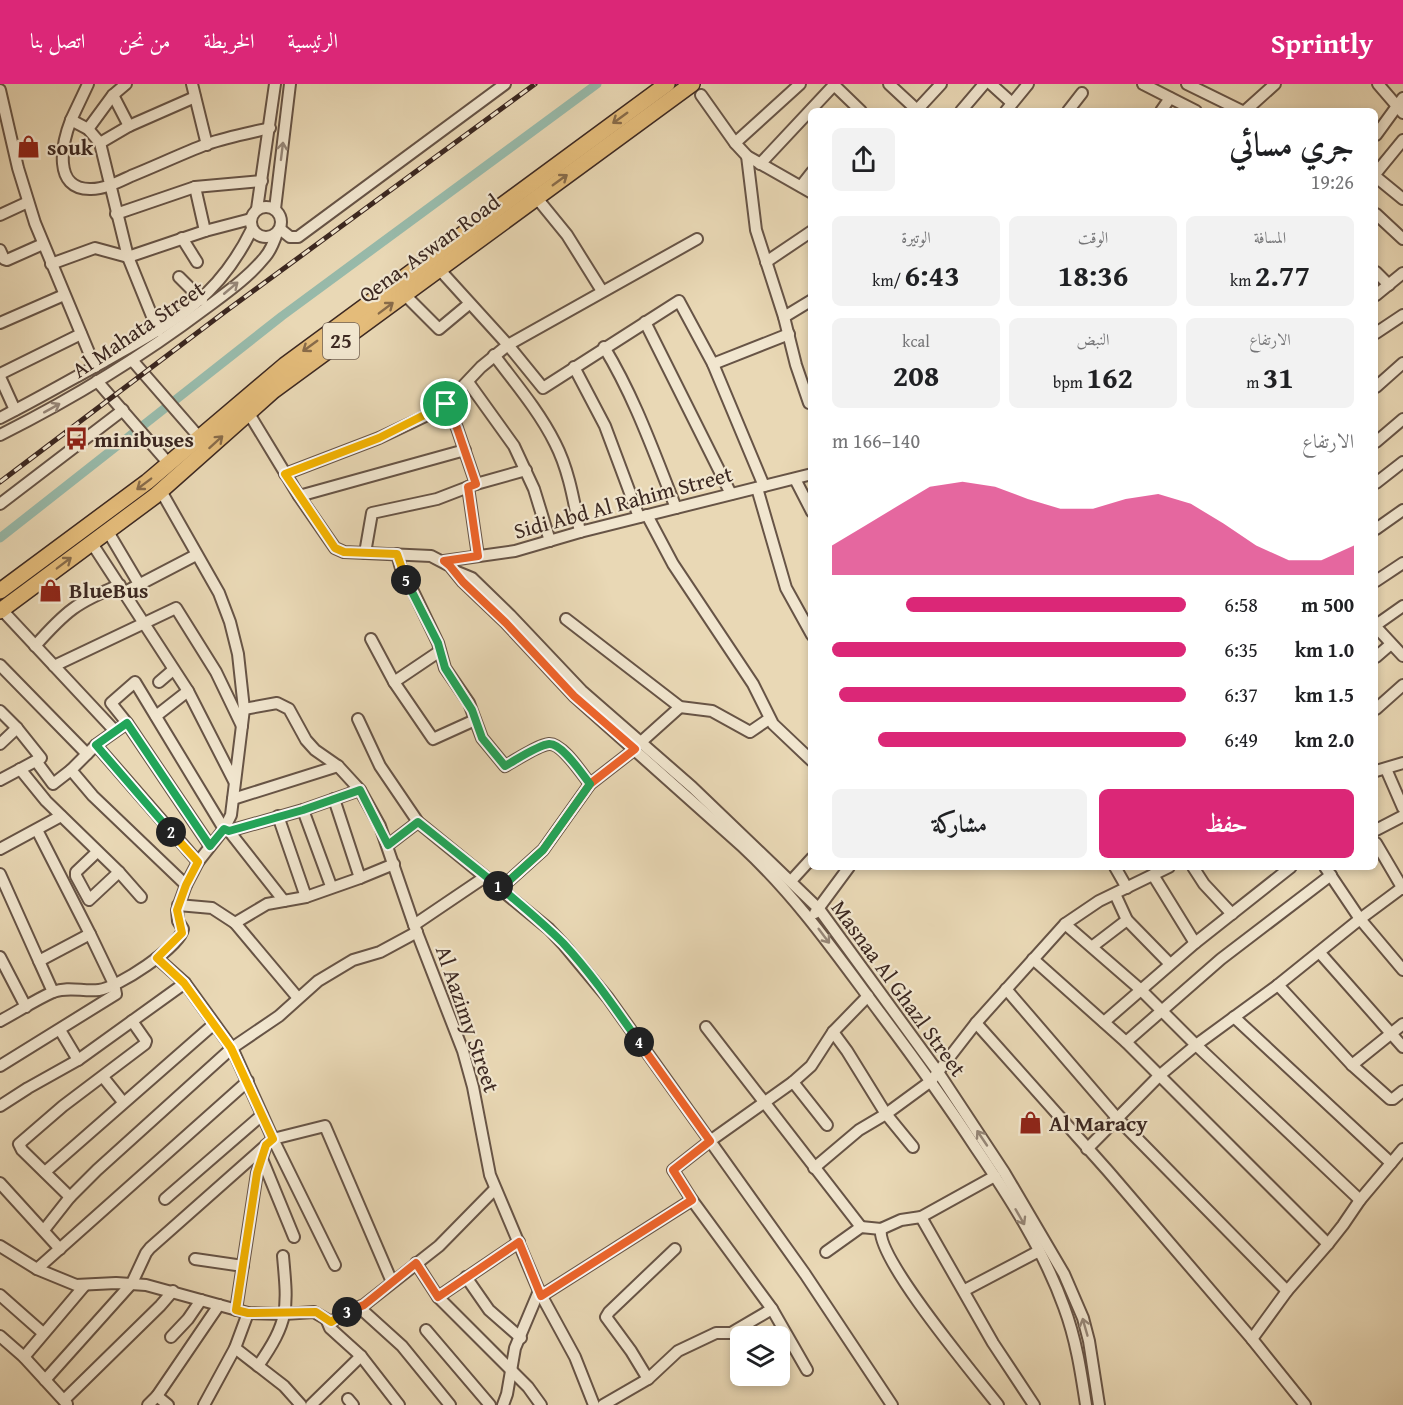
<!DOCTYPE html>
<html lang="ar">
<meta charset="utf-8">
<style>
body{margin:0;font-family:"Gentium Book Plus",Amiri,serif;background:#f2f2f2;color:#202124;direction:rtl;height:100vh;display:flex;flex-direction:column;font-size:22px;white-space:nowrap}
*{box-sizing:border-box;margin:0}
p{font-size:20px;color:#757577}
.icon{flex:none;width:33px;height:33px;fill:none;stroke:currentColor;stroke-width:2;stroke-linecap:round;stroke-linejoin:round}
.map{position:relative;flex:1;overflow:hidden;direction:ltr}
.side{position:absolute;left:808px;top:24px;width:570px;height:762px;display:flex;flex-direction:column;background:#fff;border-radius:9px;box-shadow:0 3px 9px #0003;direction:rtl}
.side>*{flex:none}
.fabs{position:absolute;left:730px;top:1242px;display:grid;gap:12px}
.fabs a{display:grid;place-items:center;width:60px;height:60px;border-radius:9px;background:#fff;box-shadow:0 3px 9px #0003;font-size:30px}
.pin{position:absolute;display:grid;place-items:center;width:51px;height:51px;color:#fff;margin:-26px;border:3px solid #fff;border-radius:50%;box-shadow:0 2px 6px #0007}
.km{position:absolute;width:30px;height:30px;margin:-15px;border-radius:50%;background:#222;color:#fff;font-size:16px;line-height:30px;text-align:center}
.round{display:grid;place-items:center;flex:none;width:63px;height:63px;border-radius:9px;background:#f2f2f2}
.overview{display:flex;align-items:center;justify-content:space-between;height:102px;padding:0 24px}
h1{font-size:33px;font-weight:700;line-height:45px}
.stats{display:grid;grid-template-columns:repeat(3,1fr);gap:9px;height:102px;padding:6px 24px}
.stats div{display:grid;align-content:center;border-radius:9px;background:#f2f2f2;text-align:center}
.stats b{font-size:30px;font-weight:700}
.stats small{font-size:16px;font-weight:400}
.stats p{font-size:16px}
.chart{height:168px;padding:12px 24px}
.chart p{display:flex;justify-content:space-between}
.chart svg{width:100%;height:108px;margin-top:6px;fill:#db2777;opacity:.7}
.button{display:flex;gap:12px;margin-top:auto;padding:12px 24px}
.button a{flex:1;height:69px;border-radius:9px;background:#db2777;color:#fff;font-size:24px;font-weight:700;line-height:69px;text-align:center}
.button a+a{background:#f2f2f2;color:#202124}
ul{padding:0 24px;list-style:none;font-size:20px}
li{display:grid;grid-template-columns:96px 72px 1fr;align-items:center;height:45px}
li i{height:15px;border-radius:8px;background:#db2777}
header{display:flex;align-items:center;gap:36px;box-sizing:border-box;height:84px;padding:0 30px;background:#db2777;color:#fff}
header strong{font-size:28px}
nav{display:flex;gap:33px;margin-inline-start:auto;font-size:21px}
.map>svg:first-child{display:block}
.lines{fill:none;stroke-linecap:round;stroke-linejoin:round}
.canal{stroke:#98baaa;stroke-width:9}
.minor-casing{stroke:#675446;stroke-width:14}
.highway-casing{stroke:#3c2821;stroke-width:18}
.minor{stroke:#f1e6cf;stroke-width:10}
.highway{stroke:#e4bc7a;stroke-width:15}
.rail-casing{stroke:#3c2821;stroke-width:5}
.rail{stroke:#f1e6cf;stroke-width:3;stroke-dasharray:9;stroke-linecap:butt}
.oneway{stroke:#886b49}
.oneway2{stroke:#968778}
.split-1-casing{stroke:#fff;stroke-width:12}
.split-2-casing{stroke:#fff;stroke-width:12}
.split-3-casing{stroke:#fff;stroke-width:12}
.split-4-casing{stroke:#fff;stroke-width:12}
.split-5-casing{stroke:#fff;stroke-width:12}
.split-6-casing{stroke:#fff;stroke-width:12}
.split-1{stroke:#f0652b;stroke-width:8}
.split-2{stroke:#22a559;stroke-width:8}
.split-3{stroke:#f5b400;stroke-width:8}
.split-4{stroke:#f0652b;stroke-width:8}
.split-5{stroke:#22a559;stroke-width:8}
.split-6{stroke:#f5b400;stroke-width:8}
.labels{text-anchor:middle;stroke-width:4.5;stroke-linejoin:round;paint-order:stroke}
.shield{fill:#f1e6cf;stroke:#726155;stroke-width:1.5}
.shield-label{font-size:21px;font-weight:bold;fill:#3c2821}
.poi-label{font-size:22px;font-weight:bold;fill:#3c2821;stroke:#f1e6cf;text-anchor:start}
.street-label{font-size:22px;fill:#3c2821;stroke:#f1e6cf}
</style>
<header>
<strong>Sprintly</strong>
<nav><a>الرئيسية</a><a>الخريطة</a><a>من نحن</a><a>اتصل بنا</a></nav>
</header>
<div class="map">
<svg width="1403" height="1321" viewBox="0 0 1403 1321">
<rect width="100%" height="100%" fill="#e9d8b5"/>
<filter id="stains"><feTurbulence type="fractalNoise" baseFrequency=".00333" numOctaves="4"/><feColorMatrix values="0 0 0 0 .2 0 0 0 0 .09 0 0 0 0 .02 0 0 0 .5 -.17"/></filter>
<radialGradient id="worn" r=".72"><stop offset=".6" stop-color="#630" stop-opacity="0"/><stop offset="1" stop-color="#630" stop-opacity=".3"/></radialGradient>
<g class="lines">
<!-- canal -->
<polyline class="canal" points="0,454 282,232 597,0"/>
<defs>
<g id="minor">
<polyline points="192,0 207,61"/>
<polyline points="889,0 917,26"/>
<polyline points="991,0 1012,19"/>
<polyline points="1143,0 1196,27"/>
<polyline points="1187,0 1242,27"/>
<polyline points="1378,0 1403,29"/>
<polyline points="0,6 18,84 35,139 95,283"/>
<polyline points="113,11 129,42"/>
<polyline points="701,11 735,59 747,72 812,109"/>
<polyline points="916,27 941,0"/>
<polyline points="961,27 984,0"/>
<polyline points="1006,27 1028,0"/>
<polyline points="1068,27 1082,9"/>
<polyline points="1161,27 1170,14"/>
<polyline points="1245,27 1275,0"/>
<polyline points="71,36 88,0"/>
<polyline points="88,45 113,11 126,0"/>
<polyline points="1376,51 1403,14"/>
<polyline points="100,59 129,42 195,13"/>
<polyline points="735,59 800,0"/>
<polyline points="747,72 756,146 784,233 796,281 809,319"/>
<polyline points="760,80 834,1 861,27"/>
<polyline points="1376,89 1403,56"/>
<polyline points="1376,93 1403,115"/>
<polyline points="801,102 812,88"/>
<polyline points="195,103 205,147"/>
<polyline points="536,113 567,151 602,207"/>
<circle cx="266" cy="138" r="15"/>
<polyline points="257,125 275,0"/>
<polyline points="275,125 290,0"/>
<polyline points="116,130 195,103 262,97"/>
<polyline points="1376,130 1403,155"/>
<polyline points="0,131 28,118"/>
<polyline points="280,145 290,153 298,153 505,0"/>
<polyline points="182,154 197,178"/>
<polyline points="0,166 4,175 7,176 43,160"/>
<polyline points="766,178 812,147"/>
<polyline points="51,180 95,164 128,173 205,147 251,135"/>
<polyline points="439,185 508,261 543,304 679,217 713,280 764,402"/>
<polyline points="1376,188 1389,201"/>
<polyline points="179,193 202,216"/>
<polyline points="404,210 439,245 469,220"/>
<polyline points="1376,211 1403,189"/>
<polyline points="784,233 812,216"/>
<polyline points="645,238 731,410"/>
<polyline points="0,239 64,211"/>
<path d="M 158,247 L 128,173 L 100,59 L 88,45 L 71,36 C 62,59 52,106 91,105 C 105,105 118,98 131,92 C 156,82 181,70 207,60 C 227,53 249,49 270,44"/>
<polyline points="1376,249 1403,231"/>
<path d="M 604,263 C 635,314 654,369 676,424"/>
<path d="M 494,271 C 515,299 539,327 555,359 C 569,386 574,418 580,448"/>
<polyline points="132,276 199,353"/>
<polyline points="713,280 789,250"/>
<polyline points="574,283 605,342 639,433"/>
<polyline points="0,290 81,250"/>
<polyline points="0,293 15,326"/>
<polyline points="97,297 169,380"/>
<polyline points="468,298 514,362 534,405 550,457"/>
<polyline points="1376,303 1403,279"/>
<polyline points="446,320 457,344 476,400"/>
<path d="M 248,328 L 299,412 L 335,464 L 344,468 L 431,472 L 450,482 L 463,498 L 506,539 L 574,612 L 742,762 C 797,813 837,871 881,930 C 914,974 946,1018 976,1064 C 1010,1114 1044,1167 1064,1223 C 1076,1255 1081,1288 1086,1321"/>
<path d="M 0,334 C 36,316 70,296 105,277 C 171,239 217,217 252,145"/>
<path d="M 0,351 C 72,315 141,273 206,224 C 226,209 249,193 265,173 C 271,166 274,158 277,149"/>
<polyline points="1376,358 1403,335"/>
<polyline points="285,390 379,354 434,328 446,320 481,283 508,261 697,155"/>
<polyline points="795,395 812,428"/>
<polyline points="1376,399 1403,378"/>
<polyline points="468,403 478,472"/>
<polyline points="757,404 786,504 812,551"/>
<polyline points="299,412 465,366"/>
<polyline points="0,420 123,326"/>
<polyline points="647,431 673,480 753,600 773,640 812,677"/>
<polyline points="1376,445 1403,426"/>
<polyline points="107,446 139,500"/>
<polyline points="91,458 188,607 234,697"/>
<polyline points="365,469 372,429 437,415 476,400 526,386"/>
<path d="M 397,470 L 403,492 L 411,503 L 438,559 L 445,584 L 469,619 L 482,654 L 505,682 C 516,676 538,661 549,660 C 562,659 582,690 590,700"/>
<polyline points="444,477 515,467 580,448 812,390"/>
<polyline points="455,487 472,494 510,531 582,607 692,703 819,825 938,988 1004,1088 1064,1190 1083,1234 1089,1257 1099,1321"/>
<polyline points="1376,497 1403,479"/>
<polyline points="125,508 196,471"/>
<polyline points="1,525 115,647"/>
<polyline points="566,535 680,623 712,627 750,648 769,635"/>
<polyline points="1376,541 1403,522"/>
<polyline points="1376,543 1403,572"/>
<polyline points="371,555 394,598 433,655 475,636"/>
<path d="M 35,562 C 66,527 77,518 120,501"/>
<polyline points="1376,573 1391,560"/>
<polyline points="0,581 87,670"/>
<polyline points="54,582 176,524 216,588 242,642"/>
<polyline points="159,598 173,586"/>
<polyline points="394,598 440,567"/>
<polyline points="244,625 277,619 289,625 306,656 315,666 338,682 360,706 380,742 414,841 463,967 473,1003 490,1091 539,1207 575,1273 594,1321"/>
<polyline points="1376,625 1403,601"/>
<polyline points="0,627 17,644 41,674 0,696"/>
<polyline points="156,632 188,607"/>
<polyline points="358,635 380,682 418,738 549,845 564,861 608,914 805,1190 892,1321"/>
<polyline points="127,639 111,619 135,598 224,745 229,747 284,817"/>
<polyline points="641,658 680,623"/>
<polyline points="0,660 17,644"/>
<polyline points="96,661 198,778"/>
<polyline points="36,677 53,700 71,686"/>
<polyline points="20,685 46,717 119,788 141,813"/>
<polyline points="1386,685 1403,724"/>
<polyline points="1376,687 1403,679"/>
<polyline points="233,715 338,682"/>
<polyline points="334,715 360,794"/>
<polyline points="303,726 331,802"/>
<polyline points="278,732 306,813"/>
<polyline points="1376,746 1403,732"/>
<polyline points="229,747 303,726 360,706"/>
<polyline points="1376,759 1403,805"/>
<polyline points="388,761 418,738"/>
<polyline points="0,765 61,732"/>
<polyline points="97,768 76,788 76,792 89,816 119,788"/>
<polyline points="1115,783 1127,804"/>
<polyline points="1193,783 1204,800 1232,830"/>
<polyline points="1325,783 1360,835 1403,886"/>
<polyline points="0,790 39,877 90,850"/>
<polyline points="1153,791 1195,859"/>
<polyline points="791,797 812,774"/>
<polyline points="186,801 93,712 71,686 96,661 127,639 210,762"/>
<polyline points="501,804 543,766 590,700 635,665"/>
<polyline points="1115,810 1127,836 1170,880"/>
<polyline points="178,821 212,824 235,839"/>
<polyline points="815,829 849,783"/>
<polyline points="1065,840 1141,906 1196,961 1360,1116"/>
<polyline points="414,841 485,793"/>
<polyline points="1093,862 1127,836"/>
<polyline points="1320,869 1403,963"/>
<polyline points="0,873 26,923"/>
<polyline points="157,874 185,899 232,964 273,1055 335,1181"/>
<polyline points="1033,875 1126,958 1328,1160"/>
<polyline points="39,877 53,908"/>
<polyline points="1278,901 1352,981 1390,1015 1393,1015 1403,1007"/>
<polyline points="1006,905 1117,1034 1287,1207"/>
<polyline points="298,914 235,839 267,820 306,813 360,794 394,780"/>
<polyline points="1234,933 1391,1079"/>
<path d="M 0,937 C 17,928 35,916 53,908 C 69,902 83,908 99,906 C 117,904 180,863 183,845 L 178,837 L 177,826 L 186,801 L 198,778 L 224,745 L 231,731 L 244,625 L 238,570 L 230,538 L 219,509 L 161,407"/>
<polyline points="1104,938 1195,859 1291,783"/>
<polyline points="976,939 1065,840 1099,817 1169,783"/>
<polyline points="706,943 861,1143"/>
<polyline points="60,946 78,976"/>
<polyline points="833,948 847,967 886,1030 913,1063"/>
<polyline points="1126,958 1221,875 1331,791"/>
<polyline points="1352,981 1403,940"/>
<polyline points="0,982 116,910 114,900 90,850 37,746"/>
<polyline points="103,993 123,1018"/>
<polyline points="793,998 827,1041"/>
<polyline points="0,1022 28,1004 78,976 185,899"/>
<polyline points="1087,1065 1159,992 1196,961 1278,901 1360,835 1403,803"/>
<polyline points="262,1075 294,1153"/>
<polyline points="814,1084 859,1046 886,1030 931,997 976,939 1108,1087 1252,1255 1287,1207 1328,1160 1343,1141 1360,1116 1403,1065"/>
<polyline points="45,1088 214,940"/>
<polyline points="0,1099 60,1165"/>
<polyline points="70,1113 22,1066 19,1060 63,1022 145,960 146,957 132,937"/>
<polyline points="165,1115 262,1031"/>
<polyline points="921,1133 993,1259 1034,1321"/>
<path d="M 881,1145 C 875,1173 977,1294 998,1321"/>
<polyline points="44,1146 70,1113 97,1086 232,964 279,932 318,897 353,876 380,868 417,848"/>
<polyline points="0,1162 37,1185 76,1201 116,1199 146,1201 248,1229 284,1230 314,1228 331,1238 349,1227 364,1221 439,1162 495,1105"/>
<polyline points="826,1168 861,1143 881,1145 901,1136 921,1133 995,1092"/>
<polyline points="195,1175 243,1182"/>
<polyline points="416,1179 438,1213 528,1303 541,1321"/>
<polyline points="37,1185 248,997"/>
<polyline points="466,1193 489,1226 521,1254"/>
<polyline points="965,1206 1039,1167"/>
<polyline points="0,1211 43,1249"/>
<polyline points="541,1212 692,1116"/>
<polyline points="438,1213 519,1158"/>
<polyline points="360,1224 402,1262 450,1321"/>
<polyline points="236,1226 257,1089 266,1061"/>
<polyline points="327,1237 330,1244 361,1272 399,1321"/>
<polyline points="426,1246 490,1321"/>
<polyline points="0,1252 24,1273 67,1320"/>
<polyline points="171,1253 188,1235 201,1216"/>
<polyline points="1252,1255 1305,1321"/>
<polyline points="235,1264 284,1302 301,1321"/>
<polyline points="24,1273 85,1201"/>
<path d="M 258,1282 C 289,1237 288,1226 283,1172"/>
<polyline points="807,1286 772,1225 692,1116 673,1086 710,1057 793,998 811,982 833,948 868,912"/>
<polyline points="648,1295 631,1267 606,1233 609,1228 675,1165"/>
<polyline points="45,1296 132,1199 146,1169 150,1164 273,1055 325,1042 392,1198"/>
<polyline points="157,1312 168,1321"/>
<polyline points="348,1315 353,1321"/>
<polyline points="64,1316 160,1222 173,1207"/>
<polyline points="148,1321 157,1312 219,1221"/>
<polyline points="204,1321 235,1264 248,1229"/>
<polyline points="311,1321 361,1272"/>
<polyline points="503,1321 507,1310 515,1264 539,1207"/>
<polyline points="603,1321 648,1295 678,1267 716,1249 731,1249 772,1225"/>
</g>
<g id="highway">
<polyline points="0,507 147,398 285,281 667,0"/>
<polyline points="0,527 155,412 273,307 692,0"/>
</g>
</defs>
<!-- minor casing -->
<use href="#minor" class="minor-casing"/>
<!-- highway casing -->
<use href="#highway" class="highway-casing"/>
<!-- minor -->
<use href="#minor" class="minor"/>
<!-- highway -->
<use href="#highway" class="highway"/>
<defs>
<polyline id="rail" points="0,398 226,227 535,0"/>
</defs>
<!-- rail casing -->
<use href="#rail" class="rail-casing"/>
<!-- rail -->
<use href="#rail" class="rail"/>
</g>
<!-- one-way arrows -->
<defs><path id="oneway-shaft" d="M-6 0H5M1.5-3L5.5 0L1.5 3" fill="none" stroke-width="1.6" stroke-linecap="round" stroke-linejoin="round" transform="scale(1.5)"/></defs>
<g class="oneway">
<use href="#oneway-shaft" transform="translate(620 34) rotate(144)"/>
<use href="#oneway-shaft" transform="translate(560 96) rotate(-36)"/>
<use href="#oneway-shaft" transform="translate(386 224) rotate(-37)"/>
<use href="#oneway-shaft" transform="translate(310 262) rotate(144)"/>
<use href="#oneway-shaft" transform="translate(216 358) rotate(-42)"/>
<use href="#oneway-shaft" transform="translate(144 400) rotate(143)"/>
<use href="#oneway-shaft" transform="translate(64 479) rotate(-37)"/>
</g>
<g class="oneway2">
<use href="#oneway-shaft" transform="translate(282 67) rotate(-83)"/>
<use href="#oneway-shaft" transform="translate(231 204) rotate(-40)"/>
<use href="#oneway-shaft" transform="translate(52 324) rotate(-29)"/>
<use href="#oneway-shaft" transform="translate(824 852) rotate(53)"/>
<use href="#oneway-shaft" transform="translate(982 1054) rotate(-124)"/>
<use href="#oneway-shaft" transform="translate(1020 1133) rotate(60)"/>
<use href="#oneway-shaft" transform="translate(1085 1243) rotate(-106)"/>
</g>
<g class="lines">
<defs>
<polyline id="split-1" points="446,320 457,344 476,400 468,403 478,472 444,477 450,482 463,498 506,539 574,612 635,665 590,700 543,766 501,804 498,802"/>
<polyline id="split-2" points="171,748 96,661 127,639 210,762 224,745 229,747 303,726 360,706 388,761 418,738 498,802"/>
<polyline id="split-3" points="171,748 198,778 186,801 177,826 182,849 157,874 184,899 231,964 273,1055 266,1061 257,1089 236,1226 248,1229 316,1228 331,1238 347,1228"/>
<polyline id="split-4" points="347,1228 364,1221 416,1179 438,1213 519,1158 541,1212 692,1116 673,1086 710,1057 639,958"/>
<path id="split-5" d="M 406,496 L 438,559 L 445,584 L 472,626 L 482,654 L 505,682 C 516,676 538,661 549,660 C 562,659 582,690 590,700 L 543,766 L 501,804 C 522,822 543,839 563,859 C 591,889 615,924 639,958"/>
<polyline id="split-6" points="406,496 397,470 344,468 335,464 285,390 379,354 446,320"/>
</defs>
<!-- split-1 casing -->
<use href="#split-1" class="split-1-casing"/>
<!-- split-2 casing -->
<use href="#split-2" class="split-2-casing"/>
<!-- split-3 casing -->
<use href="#split-3" class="split-3-casing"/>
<!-- split-4 casing -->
<use href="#split-4" class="split-4-casing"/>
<!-- split-5 casing -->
<use href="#split-5" class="split-5-casing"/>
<!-- split-6 casing -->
<use href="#split-6" class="split-6-casing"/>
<!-- split-1 -->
<use href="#split-1" class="split-1"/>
<!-- split-2 -->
<use href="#split-2" class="split-2"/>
<!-- split-3 -->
<use href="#split-3" class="split-3"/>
<!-- split-4 -->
<use href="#split-4" class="split-4"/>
<!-- split-5 -->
<use href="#split-5" class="split-5"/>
<!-- split-6 -->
<use href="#split-6" class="split-6"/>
</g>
<!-- icons -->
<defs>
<symbol id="shop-bare" viewBox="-9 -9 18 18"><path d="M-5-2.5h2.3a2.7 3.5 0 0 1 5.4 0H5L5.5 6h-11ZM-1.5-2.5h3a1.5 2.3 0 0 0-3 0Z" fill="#8f2418" stroke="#f1e6cf" stroke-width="2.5" paint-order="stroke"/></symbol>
<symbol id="bus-bare" viewBox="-9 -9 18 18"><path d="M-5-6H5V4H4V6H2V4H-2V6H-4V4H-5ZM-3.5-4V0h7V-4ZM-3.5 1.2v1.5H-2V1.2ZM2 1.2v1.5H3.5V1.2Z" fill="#8f2418" stroke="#f1e6cf" stroke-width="2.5" paint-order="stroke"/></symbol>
</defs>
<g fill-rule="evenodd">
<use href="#shop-bare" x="12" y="46" width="33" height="33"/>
<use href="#bus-bare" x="60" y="338" width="33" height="33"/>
<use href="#shop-bare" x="34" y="490" width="33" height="33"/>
<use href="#shop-bare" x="1014" y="1022" width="33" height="33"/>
</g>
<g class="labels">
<!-- shield labels -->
<rect class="shield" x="323" y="239" width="36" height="36" rx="4.5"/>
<g class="shield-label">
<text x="341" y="264">25</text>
</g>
<!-- poi labels -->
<g class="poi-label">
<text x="47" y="71">souk</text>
<text x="94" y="363">minibuses</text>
<text x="69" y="514">BlueBus</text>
<text x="1049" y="1047">Al Maracy</text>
</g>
<!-- street labels -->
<g class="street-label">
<text transform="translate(429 164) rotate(-36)" y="8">Qena, Aswan Road</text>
<text transform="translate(138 245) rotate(-34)" y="8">Al Mahata Street</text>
<text transform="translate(623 418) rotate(-15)" y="8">Sidi Abd Al Rahim Street</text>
<text transform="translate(899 904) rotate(54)" y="8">Masnaa Al Ghazl Street</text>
<text transform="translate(468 935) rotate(71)" y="8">Al Aazimy Street</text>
</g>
</g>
<rect width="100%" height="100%" filter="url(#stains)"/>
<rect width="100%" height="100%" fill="url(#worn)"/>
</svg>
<div class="fabs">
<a><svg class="icon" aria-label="layers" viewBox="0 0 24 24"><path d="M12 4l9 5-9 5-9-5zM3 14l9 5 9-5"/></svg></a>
</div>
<div class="pin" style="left:446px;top:320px;background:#1e9e55"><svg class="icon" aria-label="arrive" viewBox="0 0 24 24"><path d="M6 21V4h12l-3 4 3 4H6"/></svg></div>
<b class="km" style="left:498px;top:802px">1</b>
<b class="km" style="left:171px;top:748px">2</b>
<b class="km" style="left:347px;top:1228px">3</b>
<b class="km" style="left:639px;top:958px">4</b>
<b class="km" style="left:406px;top:496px">5</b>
<section class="side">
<div class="overview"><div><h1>جري مسائي</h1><p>19:26</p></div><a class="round"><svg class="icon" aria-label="share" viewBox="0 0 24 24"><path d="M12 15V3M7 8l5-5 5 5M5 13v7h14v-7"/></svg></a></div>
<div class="stats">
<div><p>المسافة</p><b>2.77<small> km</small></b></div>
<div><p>الوقت</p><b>18:36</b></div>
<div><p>الوتيرة</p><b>6:43<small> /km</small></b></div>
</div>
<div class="stats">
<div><p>الارتفاع</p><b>31<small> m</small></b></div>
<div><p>النبض</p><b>162<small> bpm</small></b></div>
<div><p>kcal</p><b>208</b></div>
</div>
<div class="chart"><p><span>الارتفاع</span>140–166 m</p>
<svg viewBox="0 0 160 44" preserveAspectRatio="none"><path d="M0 44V32L10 24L20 16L30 8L40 6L50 8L60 13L70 17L80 17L90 13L100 11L110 15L120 23L130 32L140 38L150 38L160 32V44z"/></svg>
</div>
<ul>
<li><b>500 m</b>6:58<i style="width:79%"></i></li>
<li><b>1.0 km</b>6:35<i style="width:100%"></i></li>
<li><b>1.5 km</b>6:37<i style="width:98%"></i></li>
<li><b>2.0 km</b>6:49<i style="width:87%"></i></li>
</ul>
<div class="button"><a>حفظ</a><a>مشاركة</a></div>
</section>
</div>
